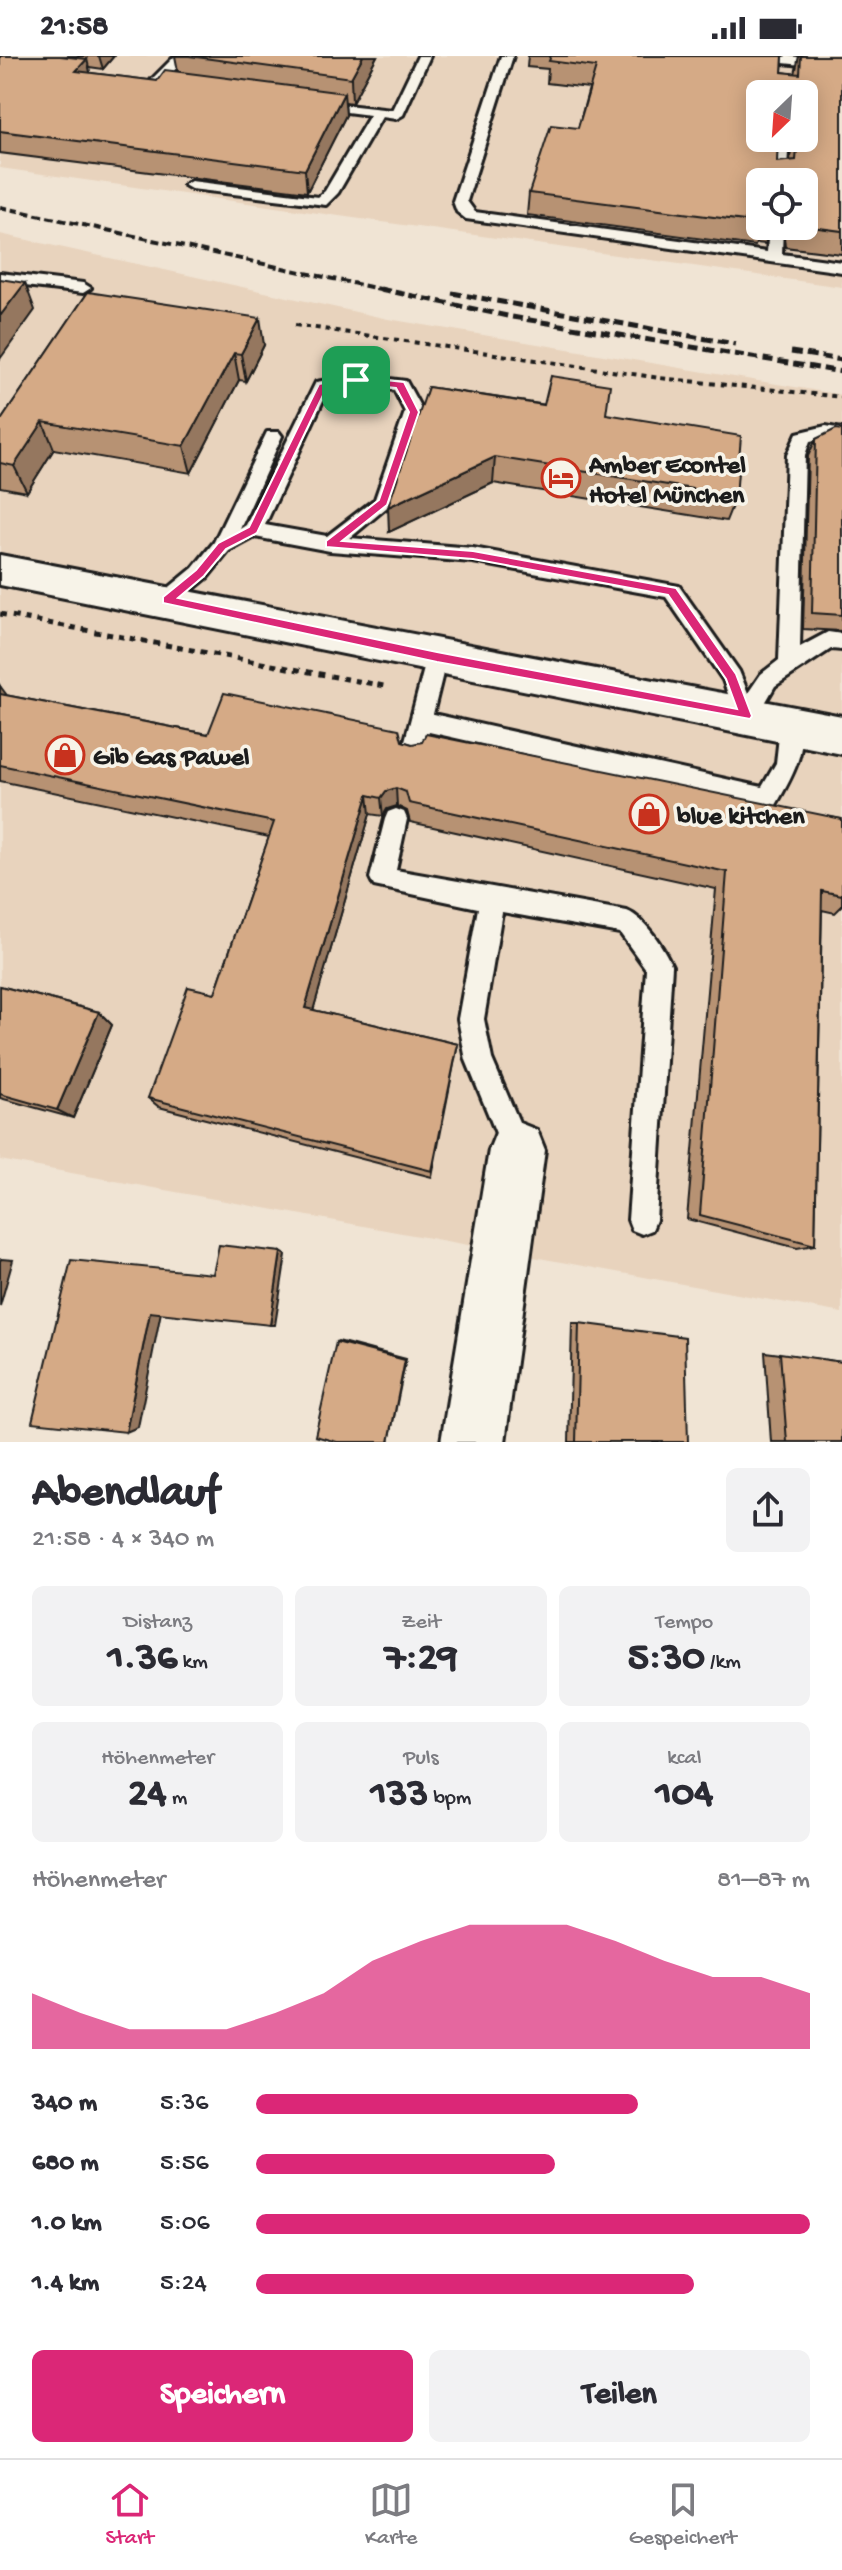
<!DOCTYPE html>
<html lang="de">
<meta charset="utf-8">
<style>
body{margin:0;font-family:"Gochi Hand",sans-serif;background:#f2f2f3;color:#2b2b33;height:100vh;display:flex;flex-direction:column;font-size:30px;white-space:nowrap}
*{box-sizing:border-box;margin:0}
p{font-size:26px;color:#7c7c81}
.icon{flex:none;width:44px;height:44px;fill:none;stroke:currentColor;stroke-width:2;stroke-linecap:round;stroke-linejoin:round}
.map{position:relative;height:1386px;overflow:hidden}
.details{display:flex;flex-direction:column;background:#fff;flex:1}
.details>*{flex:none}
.needle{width:52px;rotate:205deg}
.tools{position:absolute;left:746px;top:24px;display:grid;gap:16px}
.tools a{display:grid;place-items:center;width:72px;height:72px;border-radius:12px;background:#fff;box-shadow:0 4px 20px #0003;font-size:40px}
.pin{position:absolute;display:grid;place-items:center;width:68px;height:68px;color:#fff;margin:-34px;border-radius:16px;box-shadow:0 4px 12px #0006}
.round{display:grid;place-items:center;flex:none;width:84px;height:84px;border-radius:12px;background:#f2f2f3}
.overview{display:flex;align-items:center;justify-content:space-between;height:136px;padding:0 32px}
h1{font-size:44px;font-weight:700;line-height:60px}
.metrics{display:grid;grid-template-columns:repeat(3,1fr);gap:12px;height:136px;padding:8px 32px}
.metrics div{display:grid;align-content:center;border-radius:12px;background:#f2f2f3;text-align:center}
.metrics b{font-size:40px;font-weight:700}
.metrics small{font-size:22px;font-weight:400}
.metrics p{font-size:22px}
.chart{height:224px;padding:16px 32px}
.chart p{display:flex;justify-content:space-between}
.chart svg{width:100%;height:144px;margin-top:8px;fill:#db2777;opacity:.7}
.primary-button{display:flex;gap:16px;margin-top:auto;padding:16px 32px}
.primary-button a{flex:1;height:92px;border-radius:12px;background:#db2777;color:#fff;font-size:32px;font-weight:700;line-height:92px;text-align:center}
.primary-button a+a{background:#f2f2f3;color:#2b2b33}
ul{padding:0 32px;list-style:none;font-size:26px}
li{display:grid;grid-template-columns:128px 96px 1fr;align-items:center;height:60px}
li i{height:20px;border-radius:10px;background:#db2777}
.status{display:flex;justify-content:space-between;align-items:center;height:56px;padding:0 40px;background:#fff;direction:ltr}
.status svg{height:22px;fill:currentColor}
.tabs{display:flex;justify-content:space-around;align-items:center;height:112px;border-top:2px solid #e1e1e2;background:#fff;font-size:22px;color:#7c7c81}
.tabs a{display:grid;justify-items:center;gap:4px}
.tabs .on{color:#db2777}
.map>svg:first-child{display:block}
.built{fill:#e8d3bd;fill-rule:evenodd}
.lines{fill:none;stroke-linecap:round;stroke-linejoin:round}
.service-casing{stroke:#1c1c1c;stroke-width:6}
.minor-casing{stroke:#1c1c1c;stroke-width:6}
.primary-casing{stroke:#1c1c1c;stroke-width:6}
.path-far1{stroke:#1c1c1c;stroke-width:4;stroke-dasharray:5 5;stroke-linecap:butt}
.path{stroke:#1c1c1c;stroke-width:5;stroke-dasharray:6 6;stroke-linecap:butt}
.service{fill:#f7f3e8;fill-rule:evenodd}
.minor{fill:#f7f3e8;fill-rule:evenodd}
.primary{fill:#f7f3e8;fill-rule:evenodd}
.rail-far1{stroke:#1c1c1c;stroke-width:4;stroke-dasharray:8 4;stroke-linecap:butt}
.rail{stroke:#1c1c1c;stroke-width:5;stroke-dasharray:10 5;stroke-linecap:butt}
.wall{fill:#b79273;stroke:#1c1c1c;stroke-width:2;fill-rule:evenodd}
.shaded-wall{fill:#95775e;stroke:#1c1c1c;stroke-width:2}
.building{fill:#d5aa86;stroke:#1c1c1c;stroke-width:2;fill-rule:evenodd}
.route{fill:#db2777;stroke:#fff;stroke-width:2;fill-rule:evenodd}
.labels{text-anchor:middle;stroke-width:7;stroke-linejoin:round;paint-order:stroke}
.poi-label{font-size:26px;font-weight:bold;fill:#1c1c1c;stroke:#f7f3e8;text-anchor:start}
</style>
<div class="status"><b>21:58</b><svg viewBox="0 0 49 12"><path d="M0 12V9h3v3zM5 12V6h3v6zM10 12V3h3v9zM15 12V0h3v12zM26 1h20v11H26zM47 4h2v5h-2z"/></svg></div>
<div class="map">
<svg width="842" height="1386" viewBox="0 0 842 1386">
<rect width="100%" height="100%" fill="#f0e4d4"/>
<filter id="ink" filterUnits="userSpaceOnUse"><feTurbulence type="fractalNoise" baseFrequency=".0125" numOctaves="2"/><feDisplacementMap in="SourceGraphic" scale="16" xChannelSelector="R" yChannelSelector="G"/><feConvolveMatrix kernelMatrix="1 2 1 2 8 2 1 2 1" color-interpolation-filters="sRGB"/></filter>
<g filter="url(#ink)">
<!-- built -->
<g class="built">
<path d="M 0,0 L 842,0 L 842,231 L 0,112 ZM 760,38 L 804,38 L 804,82 L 760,82 ZM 760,126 L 804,126 L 804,170 L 760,170 Z"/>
<polygon points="0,178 388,263 842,339 842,1257 0,1104"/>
</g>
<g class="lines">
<defs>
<g id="service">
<polygon points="175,0 188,0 159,30 151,30 151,24"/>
<polygon points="418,0 430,0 403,59 396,63 382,61 338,137 326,149 191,133 184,129 191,125 318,141 325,135 370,59 315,52 309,48 310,45 392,54"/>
<polygon points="501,0 513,0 467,145 475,156 767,196 769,170 783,170 782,198 842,206 842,216 466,163 457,156 453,145"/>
<polygon points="787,0 842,5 842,13 783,7 783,1"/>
<polygon points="775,82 789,82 786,126 772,126"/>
<polygon points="0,217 83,227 91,232 83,237 0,227"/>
<path d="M 356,319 L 406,325 L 423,356 L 392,447 L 350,482 L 473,492 L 679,530 L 739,615 L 748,637 L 761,618 L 779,604 L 787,399 L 797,377 L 826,370 L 842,373 L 842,385 L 826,382 L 810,385 L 805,399 L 800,591 L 828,576 L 842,578 L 842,594 L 831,593 L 775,630 L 754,666 L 738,666 L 723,624 L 666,541 L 473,506 L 330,495 L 255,481 L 229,495 L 207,522 L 174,549 L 160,549 L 157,544 L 160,539 L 193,512 L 214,486 L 267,376 L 279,376 L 282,380 L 240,473 L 246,469 L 316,326 ZM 356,329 L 394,334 L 405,356 L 375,443 L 327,480 L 265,469 L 328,334 Z"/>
<path d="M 437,593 L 447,601 L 433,658 L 762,731 L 776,707 L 781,662 L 797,662 C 811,691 790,724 776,749 L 768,752 L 429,676 L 421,703 L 413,705 L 405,703 L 402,696 L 427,601 Z"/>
<path d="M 396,753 L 404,756 L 407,763 L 396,814 L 627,855 C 645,862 664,892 672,910 L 656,1164 L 652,1174 L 642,1178 L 632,1174 L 628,1164 L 646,913 L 620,877 L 502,856 L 484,963 L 492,1003 L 531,1094 L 527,1104 L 517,1108 L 507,1104 L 466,1004 L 458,963 L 478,852 L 374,830 L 370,822 L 385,763 L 388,756 Z"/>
</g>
<polygon id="minor" points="517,1066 537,1074 545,1094 505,1386 441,1386 489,1094 497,1074"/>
<polygon id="primary" points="0,499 842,660 842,698 0,529"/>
</defs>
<!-- service casing -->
<use href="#service" class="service-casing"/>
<!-- minor casing -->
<use href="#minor" class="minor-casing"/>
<!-- primary casing -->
<use href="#primary" class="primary-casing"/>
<!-- path-far1 -->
<polyline class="path-far1" points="295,269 660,322 842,341"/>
<!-- path -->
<polyline class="path" points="0,558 384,630"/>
<!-- service -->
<use href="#service" class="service"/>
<!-- minor -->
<use href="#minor" class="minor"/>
<!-- primary -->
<use href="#primary" class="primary"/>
<!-- rail-far1 -->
<polyline class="rail-far1" points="0,151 389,235"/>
<!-- rail -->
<g class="rail">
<polyline points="380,233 512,261 842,316"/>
<polyline points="452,237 735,288"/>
<polyline points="791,296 842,304"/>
</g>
</g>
<!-- wall -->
<g class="wall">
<polygon points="0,0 114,0 103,13 89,11 90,17 157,25 178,15 175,0 377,0 352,47 345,46 346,59 307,136 0,97"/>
<path d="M 528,0 L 783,0 L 782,16 L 795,18 L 799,0 L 842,0 L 842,198 L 785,191 L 783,170 L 804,170 L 804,126 L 760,126 L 760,170 L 770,170 L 765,188 L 756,187 L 755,190 L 527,159 L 529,137 L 578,72 L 589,32 L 547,27 L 548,13 L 527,11 ZM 760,38 L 804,38 L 804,82 L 792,82 L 790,105 L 777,106 Z"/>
<polygon points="88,236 264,289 246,325 239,324 191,417 54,393 27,436 0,431 0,363 2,363"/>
<polygon points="428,331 606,358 736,440 726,465 493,427 389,476"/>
<polygon points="842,374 842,575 803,573 808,400 816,383"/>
<polygon points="0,630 5,639 208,678 402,685 412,688 842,763 842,850 835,857 822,854 815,1189 797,1192 687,1163 716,833 410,766 407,755 397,750 387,753 383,760 370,758 313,954 458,988 432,1121 159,1051 148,1042 215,937 269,781 0,725"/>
<polygon points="0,930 99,956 112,969 73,1062 0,1042"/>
<polygon points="572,1267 579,1267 688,1386 569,1386"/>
<polygon points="765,1296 842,1306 842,1386 771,1386"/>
</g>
<!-- shaded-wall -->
<g class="shaded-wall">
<polygon points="99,0 114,0 103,13"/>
<polygon points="363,0 377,0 352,47 351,22"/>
<polygon points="87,3 92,25 76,15"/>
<polygon points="344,37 346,59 307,136 305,114"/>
<polygon points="25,227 35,254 0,303 0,260"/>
<polygon points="260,262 264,289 246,325 241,298"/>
<polygon points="234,297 239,324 191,417 184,390"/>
<polygon points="43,366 54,393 27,436 14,410"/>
<polygon points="495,401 493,427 389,476 388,451"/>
<polygon points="0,630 6,638 0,648"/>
<polygon points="396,732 397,750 387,753 383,760 381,742 386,735"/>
<polygon points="368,739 370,758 310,965 305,952"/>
<polygon points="99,956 112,969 73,1062 57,1054"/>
<polygon points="281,1196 286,1199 275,1269 270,1269"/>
<polygon points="1,1203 13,1204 0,1250 0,1205"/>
<polygon points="150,1256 161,1256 138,1371 126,1376"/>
<polygon points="338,1285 406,1303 389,1386 336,1286"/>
</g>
<!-- building -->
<g class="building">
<polygon points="0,0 60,0 87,3 76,15 157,25 165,14 344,37 305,114 0,75"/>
<polygon points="189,0 363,0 351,22"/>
<path d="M 551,0 L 783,0 L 782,16 L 800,18 L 801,0 L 842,0 L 842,175 L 804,170 L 804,126 L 760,126 L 760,167 L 529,137 L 551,69 L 578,72 L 596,11 L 549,5 ZM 760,38 L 804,38 L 804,82 L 798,82 L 796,104 L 777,106 L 778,82 L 760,82 Z"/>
<polygon points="0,223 25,227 0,260"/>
<polygon points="88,236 260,262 241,298 234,297 184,390 43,366 14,410 0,407 0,363 2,363"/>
<polygon points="551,320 610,329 606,358 741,380 736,440 495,401 388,451 428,331 544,349"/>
<polygon points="836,373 842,374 842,559 812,557 816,383"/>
<polygon points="224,637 399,673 402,685 412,688 422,686 426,678 842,763 842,839 822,835 815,1189 700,1159 727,816 409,747 406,736 396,732 386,735 381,742 368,739 305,952 458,988 432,1115 148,1042 188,931 215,937 274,766 0,709 0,638 208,678"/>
<polygon points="0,930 99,956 57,1054 0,1038"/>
<polygon points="219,1189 281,1196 270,1269 150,1256 126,1376 32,1366 71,1204 213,1218"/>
<polygon points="579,1267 685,1281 688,1386 576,1386"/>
<polygon points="336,1286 405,1304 389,1386 337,1386 315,1380"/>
<polygon points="780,1297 842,1306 842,1386 787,1386"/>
</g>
</g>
<!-- route -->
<path class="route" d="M 356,321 L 404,326 L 419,356 L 387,449 L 342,485 L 473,495 L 676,532 L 736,618 L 752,660 L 750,663 L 437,606 L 163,547 L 163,541 L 196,514 L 218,487 L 249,471 L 319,328 ZM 356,328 L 396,332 L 409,356 L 379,444 L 326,485 L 326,491 L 473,503 L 668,539 L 726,623 L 737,653 L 437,596 L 178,542 L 204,520 L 226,493 L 257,477 L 326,333 Z"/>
<!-- icons -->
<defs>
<symbol id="hotel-ring" viewBox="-11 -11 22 22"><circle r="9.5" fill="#f7f3e8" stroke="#c8321e" stroke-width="1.5"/><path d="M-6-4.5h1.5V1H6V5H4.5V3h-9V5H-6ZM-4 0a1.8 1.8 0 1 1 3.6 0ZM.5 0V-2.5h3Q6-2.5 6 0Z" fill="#c8321e"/></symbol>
<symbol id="shop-ring" viewBox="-11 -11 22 22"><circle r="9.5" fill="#f7f3e8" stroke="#c8321e" stroke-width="1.5"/><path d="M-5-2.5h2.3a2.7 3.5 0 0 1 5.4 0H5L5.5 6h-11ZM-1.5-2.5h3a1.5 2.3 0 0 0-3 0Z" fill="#c8321e"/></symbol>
</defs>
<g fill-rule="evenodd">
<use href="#hotel-ring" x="539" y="400" width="44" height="44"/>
<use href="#shop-ring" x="43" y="677" width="44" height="44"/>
<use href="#shop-ring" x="627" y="736" width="44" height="44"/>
</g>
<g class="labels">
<!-- poi labels -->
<g class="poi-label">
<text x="589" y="416">Amber Econtel<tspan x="589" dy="30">Hotel München</tspan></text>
<text x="93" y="708">Gib Gas Pawel</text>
<text x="677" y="767">blue kitchen</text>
</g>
</g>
</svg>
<div class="tools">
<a><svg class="needle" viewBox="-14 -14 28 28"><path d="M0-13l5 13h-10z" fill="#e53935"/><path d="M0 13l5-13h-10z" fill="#7c7c81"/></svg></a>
<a><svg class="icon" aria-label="locate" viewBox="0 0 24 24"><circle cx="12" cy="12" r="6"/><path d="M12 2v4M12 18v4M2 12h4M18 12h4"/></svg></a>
</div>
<div class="pin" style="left:356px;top:324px;background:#1e9e55"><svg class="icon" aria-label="arrive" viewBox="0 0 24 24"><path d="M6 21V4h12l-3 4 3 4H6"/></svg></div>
</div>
<section class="details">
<div class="overview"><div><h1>Abendlauf</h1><p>21:58 · 4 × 340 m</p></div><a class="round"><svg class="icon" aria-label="share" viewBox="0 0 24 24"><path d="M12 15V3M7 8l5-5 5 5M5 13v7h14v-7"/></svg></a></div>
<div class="metrics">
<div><p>Distanz</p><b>1.36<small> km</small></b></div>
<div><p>Zeit</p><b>7:29</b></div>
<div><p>Tempo</p><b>5:30<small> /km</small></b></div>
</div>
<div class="metrics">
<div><p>Höhenmeter</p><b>24<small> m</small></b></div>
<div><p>Puls</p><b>133<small> bpm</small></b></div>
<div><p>kcal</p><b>104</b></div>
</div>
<div class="chart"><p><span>Höhenmeter</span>81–87 m</p>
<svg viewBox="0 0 160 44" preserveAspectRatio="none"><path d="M0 44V27L10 33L20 38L30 38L40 38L50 33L60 27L70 17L80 11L90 6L100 6L110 6L120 11L130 17L140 22L150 22L160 27V44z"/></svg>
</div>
<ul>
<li><b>340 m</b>5:36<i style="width:69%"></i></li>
<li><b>680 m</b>5:56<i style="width:54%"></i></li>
<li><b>1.0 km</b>5:06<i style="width:100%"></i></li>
<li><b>1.4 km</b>5:24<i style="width:79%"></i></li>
</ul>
<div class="primary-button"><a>Speichern</a><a>Teilen</a></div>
</section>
<nav class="tabs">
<a class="on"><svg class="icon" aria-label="home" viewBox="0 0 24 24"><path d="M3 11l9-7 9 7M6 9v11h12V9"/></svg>Start</a>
<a><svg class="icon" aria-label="map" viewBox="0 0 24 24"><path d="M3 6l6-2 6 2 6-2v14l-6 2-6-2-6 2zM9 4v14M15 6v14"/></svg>Karte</a>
<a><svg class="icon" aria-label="saved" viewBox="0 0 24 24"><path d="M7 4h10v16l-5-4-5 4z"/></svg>Gespeichert</a>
</nav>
